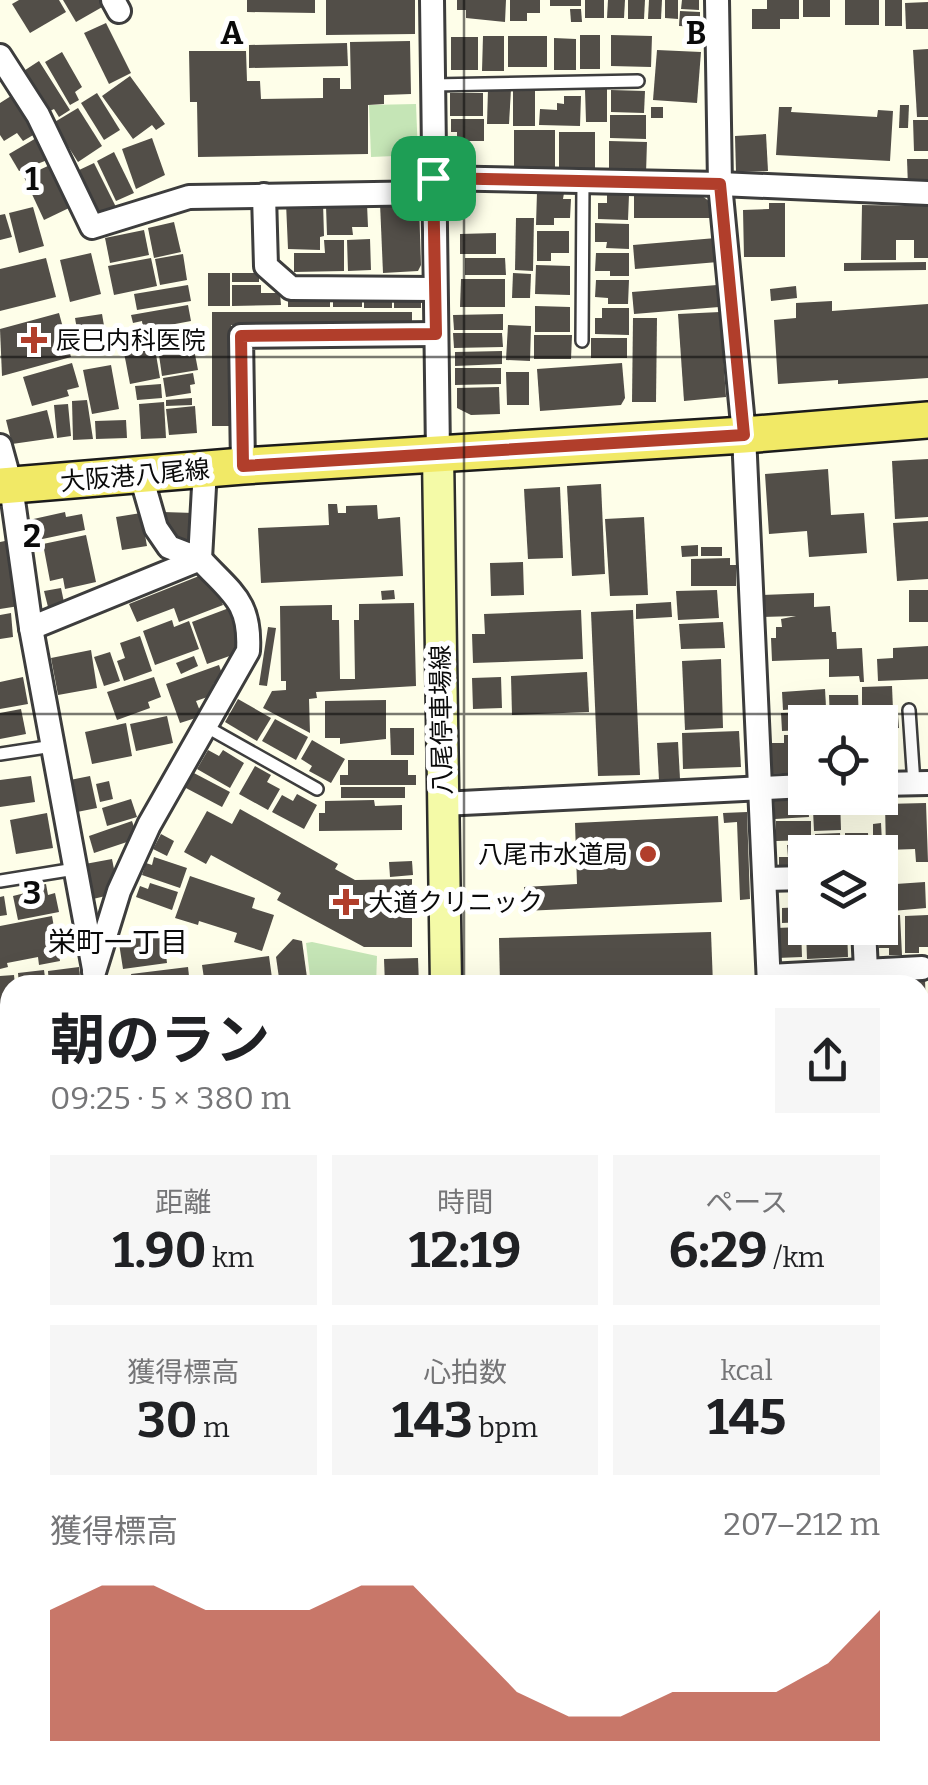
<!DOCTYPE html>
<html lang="ja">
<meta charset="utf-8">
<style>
body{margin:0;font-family:Bitter,"Noto Sans JP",serif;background:#f6f6f6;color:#202124;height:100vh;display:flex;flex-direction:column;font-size:38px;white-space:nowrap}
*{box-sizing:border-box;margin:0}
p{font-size:32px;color:#757577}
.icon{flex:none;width:55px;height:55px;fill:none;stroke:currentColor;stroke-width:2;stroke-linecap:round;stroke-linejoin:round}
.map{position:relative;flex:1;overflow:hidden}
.panel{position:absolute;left:0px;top:975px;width:930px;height:810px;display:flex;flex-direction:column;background:#fff;border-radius:30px 30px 0 0;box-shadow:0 10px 40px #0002}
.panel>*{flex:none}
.controls{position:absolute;left:788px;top:705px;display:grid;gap:20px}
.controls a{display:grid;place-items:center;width:110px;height:110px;border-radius:0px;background:#fff;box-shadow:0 10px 40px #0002;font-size:50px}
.pin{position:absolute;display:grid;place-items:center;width:85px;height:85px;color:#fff;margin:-42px;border-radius:20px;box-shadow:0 5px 15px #0006}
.round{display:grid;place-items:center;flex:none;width:105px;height:105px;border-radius:0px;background:#f6f6f6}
.head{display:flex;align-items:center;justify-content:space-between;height:170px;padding:0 50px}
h1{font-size:55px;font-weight:700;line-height:75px}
.metrics{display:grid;grid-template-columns:repeat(3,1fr);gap:15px;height:170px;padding:10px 50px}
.metrics div{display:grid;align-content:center;border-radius:0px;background:#f6f6f6;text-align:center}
.metrics b{font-size:50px;font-weight:700}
.metrics small{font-size:28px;font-weight:400}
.metrics p{font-size:28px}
.chart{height:280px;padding:20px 50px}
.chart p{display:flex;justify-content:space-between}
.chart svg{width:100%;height:180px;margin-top:10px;fill:#b13e2b;opacity:.7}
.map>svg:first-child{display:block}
.green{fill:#c5e5b6}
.building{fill:#524e48}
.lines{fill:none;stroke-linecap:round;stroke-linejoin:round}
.service-casing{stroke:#3d3d3d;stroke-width:16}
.minor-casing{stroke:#3d3d3d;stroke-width:28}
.secondary-casing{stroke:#2c2c2c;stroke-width:35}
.primary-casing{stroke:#1b1b1b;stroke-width:40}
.service{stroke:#fff;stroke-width:11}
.minor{stroke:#fff;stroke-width:22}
.secondary{stroke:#f4faa7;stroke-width:30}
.primary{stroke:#f1e966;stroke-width:35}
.route-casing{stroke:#fff;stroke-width:20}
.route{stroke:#b13e2b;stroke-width:12}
.grid{fill:none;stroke:#0a0a0a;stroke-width:2.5;stroke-opacity:0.55}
.poi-dot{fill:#b13e2b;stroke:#fff;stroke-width:4}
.labels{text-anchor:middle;stroke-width:10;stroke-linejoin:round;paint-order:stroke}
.poi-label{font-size:25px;fill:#0a0a0a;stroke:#fff;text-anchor:start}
.street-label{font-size:25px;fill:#0a0a0a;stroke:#fff}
.neighbourhood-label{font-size:28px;fill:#0a0a0a;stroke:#fff}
.grid-label{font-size:32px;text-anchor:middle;font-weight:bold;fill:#0a0a0a;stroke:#fff;stroke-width:10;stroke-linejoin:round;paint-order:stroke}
</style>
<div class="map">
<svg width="928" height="1785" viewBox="0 0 928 1785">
<rect width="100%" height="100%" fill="#fefee9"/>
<!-- green -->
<g class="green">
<polygon points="416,104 418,155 371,157 369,105"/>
<polygon points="312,942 377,956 376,985 311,985 306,943"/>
</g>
<!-- building -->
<g class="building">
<polygon points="19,0 59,0 66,12 30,33 12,4"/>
<polygon points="63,0 101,0 104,6 76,22"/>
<polygon points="247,0 315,0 315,13 247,12"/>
<polygon points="326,0 415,0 415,34 326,35"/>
<polygon points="457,0 506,0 505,22 466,18 466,10 457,10"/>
<polygon points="510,0 540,0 540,13 527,13 527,21 510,21"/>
<rect x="550" y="0" width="31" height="6"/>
<rect x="585" y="0" width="19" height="18"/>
<polygon points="608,0 625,0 624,18 607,18"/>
<polygon points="628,0 645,0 644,19 628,19"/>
<polygon points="649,0 662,0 661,19 648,19"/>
<polygon points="665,0 678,0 678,19 665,18"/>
<polygon points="682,0 699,0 699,10 681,9"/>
<polygon points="767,0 799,0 799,19 780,19 780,29 752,29 752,9 767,9"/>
<rect x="803" y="0" width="27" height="17"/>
<rect x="845" y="0" width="34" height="25"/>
<rect x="885" y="0" width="17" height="26"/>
<polygon points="928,2 928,29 906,29 905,3"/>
<polygon points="570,9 581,9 582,22 571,22"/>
<polygon points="680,11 700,12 700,27 679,26"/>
<polygon points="106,23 131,73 109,84 84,33"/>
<rect x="580" y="35" width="20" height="34"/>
<polygon points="611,35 652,36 651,67 611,66"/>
<polygon points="483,36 504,36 504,71 482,71"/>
<rect x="508" y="36" width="39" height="31"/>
<rect x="451" y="37" width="27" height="33"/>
<polygon points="554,38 576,39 576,70 554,70"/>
<polygon points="410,41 411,94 384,95 384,104 368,105 368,154 198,157 197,102 190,102 189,51 246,51 247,81 260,81 261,99 323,98 323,78 340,78 340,89 351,89 350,42"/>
<polygon points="347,43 348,66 249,68 249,45"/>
<polygon points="928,49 928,117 917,117 913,50"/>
<polygon points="657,50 701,52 697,103 653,100"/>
<polygon points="62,52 82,87 75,92 79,100 70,105 45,62"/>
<polygon points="39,61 70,110 59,117 54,109 50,111 54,118 46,123 16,76"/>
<polygon points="130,76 165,124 156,130 152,125 133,139 102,96"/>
<rect x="513" y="88" width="22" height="38"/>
<polygon points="488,89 511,89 509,124 487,124"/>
<polygon points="585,89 607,89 607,122 586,122"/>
<polygon points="611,90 645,91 644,113 611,112"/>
<polygon points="97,93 120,130 104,140 81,103"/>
<rect x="450" y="93" width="33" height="23"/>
<polygon points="11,96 35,134 23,141 17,133 4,141 0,135 0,103"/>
<polygon points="564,96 581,96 580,126 539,125 540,109 557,110 557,103 564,104"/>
<polygon points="900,105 909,105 908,128 899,128"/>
<rect x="651" y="107" width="12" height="11"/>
<polygon points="779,107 792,107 791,112 877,117 878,110 893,111 890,161 776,155"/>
<polygon points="78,108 102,146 78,162 53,123"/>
<polygon points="610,115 646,115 646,139 610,138"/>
<polygon points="451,119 484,119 484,141 457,141 457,132 451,132"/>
<polygon points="913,120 928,120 928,151 914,151"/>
<rect x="514" y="130" width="41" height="40"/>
<rect x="559" y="132" width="36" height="36"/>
<polygon points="766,134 768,171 736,172 735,136"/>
<polygon points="38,137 50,159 19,171 9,154"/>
<polygon points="152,138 165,175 136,189 122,149"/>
<polygon points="609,141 647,142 646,173 609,173"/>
<polygon points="114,152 134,193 116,201 97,161"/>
<polygon points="907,159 928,159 928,187 908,187"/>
<polygon points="94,163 117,209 99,217 77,171"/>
<polygon points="50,165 69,208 44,220 24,177"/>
<polygon points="537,192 564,193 563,199 571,199 570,218 554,218 554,225 536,225"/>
<polygon points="607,195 629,195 628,220 598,219 598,203 607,203"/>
<polygon points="634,196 702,196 713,204 713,218 634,218"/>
<polygon points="412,201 419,205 421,265 418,271 383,273 380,203"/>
<polygon points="323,202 324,236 320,237 320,250 288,249 286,203"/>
<polygon points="769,203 785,203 785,257 744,257 743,210 769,209"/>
<polygon points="367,204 368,227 352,227 353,235 327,235 326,206"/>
<polygon points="862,205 928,206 928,258 914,258 914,240 896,240 896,260 861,260"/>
<polygon points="33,207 44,246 19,253 9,213"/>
<polygon points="5,214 12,237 0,240 0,215"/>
<polygon points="516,218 534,218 533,271 515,270"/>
<polygon points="174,222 181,252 154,258 148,228"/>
<polygon points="595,223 629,224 629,249 606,248 607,242 595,242"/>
<polygon points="144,230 149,255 110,263 105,238"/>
<polygon points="537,231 569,231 569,253 551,253 551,261 537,261"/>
<polygon points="496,233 496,254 460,254 460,234"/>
<polygon points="716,238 718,262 635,269 633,245"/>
<polygon points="370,239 371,270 348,271 347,240"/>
<polygon points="324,240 344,240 344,271 294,272 294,253 325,253"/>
<polygon points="91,253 101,294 70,302 60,260"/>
<polygon points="596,253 629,253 629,276 610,276 610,271 595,271"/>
<polygon points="183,254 187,280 160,285 155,259"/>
<polygon points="46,258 56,297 0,311 0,269"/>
<polygon points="151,258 157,286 114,295 108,266"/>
<polygon points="465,258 505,258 506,275 465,275"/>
<polygon points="926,262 926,270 844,271 844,263"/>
<polygon points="536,265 570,266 570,295 535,294"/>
<rect x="208" y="273" width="22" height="33"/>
<rect x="232" y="273" width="27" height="9"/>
<polygon points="513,273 531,274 530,298 512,298"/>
<polygon points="461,279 505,279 505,307 460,307"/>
<polygon points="596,280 629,280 628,304 608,304 608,298 595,297"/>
<polygon points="188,285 191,301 137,310 134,294"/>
<polygon points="232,285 261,285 261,293 280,293 281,305 232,306"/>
<polygon points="717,285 719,307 634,314 632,292"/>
<polygon points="796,286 797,298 771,301 770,289"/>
<polygon points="364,291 392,292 392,308 364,308"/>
<rect x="288" y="292" width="42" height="15"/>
<rect x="333" y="292" width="29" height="15"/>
<polygon points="394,292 421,297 421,308 394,308"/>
<polygon points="832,301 832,311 928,304 928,378 838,384 838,380 778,384 774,320 796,318 796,303"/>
<polygon points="188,305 191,321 143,330 142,321 133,323 131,315"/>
<polygon points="535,306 570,307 570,332 535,332"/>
<polygon points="602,308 629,308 629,335 595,334 595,318 602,318"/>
<polygon points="212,312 412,312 412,326 231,325 231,426 212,426"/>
<polygon points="720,312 726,397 684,401 678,314"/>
<polygon points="59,313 71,357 2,376 0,329"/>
<polygon points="102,314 107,343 80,347 75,318"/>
<polygon points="503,314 503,330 454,330 453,315"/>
<polygon points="633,318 657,318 656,402 632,402"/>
<polygon points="508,325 531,326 530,361 506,360"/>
<polygon points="168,327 172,349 160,352 156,330"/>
<polygon points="193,329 196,345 175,348 172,333"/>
<polygon points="152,331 160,378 130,384 121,337"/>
<polygon points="453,333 502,333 503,347 454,348"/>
<polygon points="534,335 572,335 571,359 534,359"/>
<rect x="591" y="338" width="36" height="20"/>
<polygon points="194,349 198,370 162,376 159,355"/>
<polygon points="502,351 502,364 455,366 455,352"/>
<polygon points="72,363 79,387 67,390 69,396 32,406 23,377"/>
<polygon points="622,363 625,398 621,405 540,411 537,369"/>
<polygon points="111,365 119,409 92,414 83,370"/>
<polygon points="455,368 501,368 501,384 455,385"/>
<polygon points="506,372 529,372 529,405 507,405"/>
<polygon points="193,373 195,384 190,385 191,393 166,397 163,378"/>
<polygon points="161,384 162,398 137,400 135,386"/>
<polygon points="499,387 500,414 471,415 457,408 457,388"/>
<polygon points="192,398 192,405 166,406 166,400"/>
<polygon points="87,400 93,439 73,440 72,401"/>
<polygon points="164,402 166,438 141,439 139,404"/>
<polygon points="68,404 71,436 57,438 54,405"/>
<polygon points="195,406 197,433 169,435 166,409"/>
<polygon points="47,410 54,438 12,444 6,420"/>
<polygon points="126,420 127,438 96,439 95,421"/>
<polygon points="928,459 928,517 895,519 892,461"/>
<polygon points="828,469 831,515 864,513 867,553 809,557 807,531 769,534 765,474"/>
<polygon points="601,484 605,574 572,576 567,486"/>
<polygon points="560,487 563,558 528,559 524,489"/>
<polygon points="328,504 337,504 338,513 346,513 346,506 377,505 378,519 400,517 403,576 261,583 258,528 329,525"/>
<polygon points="65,512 66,517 82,514 85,530 33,541 29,520"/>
<polygon points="163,512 194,513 194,542 181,542 181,537 176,537 163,521"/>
<polygon points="141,513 147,546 122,550 116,517"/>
<polygon points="644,517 648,595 610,596 605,519"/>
<polygon points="928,521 928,579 897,581 893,523"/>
<polygon points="86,535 96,582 65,589 63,578 50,581 43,544"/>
<polygon points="10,540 19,606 0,609 0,542"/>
<polygon points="698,545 698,556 682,557 681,546"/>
<rect x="701" y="547" width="21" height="9"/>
<polygon points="730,558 730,565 736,565 736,586 691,586 691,559"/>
<polygon points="523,562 524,595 491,596 490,563"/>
<polygon points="209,572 223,605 179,622 174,608 137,622 129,604"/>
<polygon points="61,588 65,607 49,611 44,591"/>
<polygon points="394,590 395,599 382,600 381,591"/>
<polygon points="717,590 719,618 678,620 676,591"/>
<rect x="909" y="590" width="19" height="32"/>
<polygon points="814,593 814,607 830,606 832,632 836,632 837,649 862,648 864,682 860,682 859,676 829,677 829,659 772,661 771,638 776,638 776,627 782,627 781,619 796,616 762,617 761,595"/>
<polygon points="671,602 672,617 636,619 636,604"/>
<polygon points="414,603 416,686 316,692 317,698 309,699 310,733 263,708 272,691 286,690 286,681 281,681 280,606 332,605 332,620 339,620 340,679 355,679 354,620 359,620 359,604"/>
<polygon points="237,605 241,652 207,664 192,622"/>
<polygon points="581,610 583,659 473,663 472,634 485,634 484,614"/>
<polygon points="633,610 640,775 598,776 591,612"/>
<polygon points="11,613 13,637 0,639 0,615"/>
<polygon points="172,620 174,627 189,621 199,649 155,665 143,631"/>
<polygon points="723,622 725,648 681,649 679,624"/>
<polygon points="268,627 276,628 267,686 259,685"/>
<polygon points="140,636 152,671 124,681 117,661 125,658 120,643"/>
<polygon points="928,646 928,679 878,681 877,659 893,658 893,648"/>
<polygon points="91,650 97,688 58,695 51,658"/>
<polygon points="110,652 120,681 104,686 94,657"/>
<polygon points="194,656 198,666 181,674 176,663"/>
<polygon points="721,659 723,728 685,730 682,661"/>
<polygon points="219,665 224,680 213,684 216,694 196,701 202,716 180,723 166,684"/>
<polygon points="587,672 589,712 512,715 511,676"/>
<polygon points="23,677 28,704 0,709 0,682"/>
<polygon points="154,677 161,697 148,702 150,708 117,720 107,692"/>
<polygon points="501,677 502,708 473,709 472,678"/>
<polygon points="892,686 893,710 862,711 862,687"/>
<polygon points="825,689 826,707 783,710 782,692"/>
<polygon points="829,695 858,695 859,722 830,722"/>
<polygon points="238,699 271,718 257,741 225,722"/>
<polygon points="386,700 386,739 340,744 340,738 325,738 325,701"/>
<polygon points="21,709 26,734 0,739 0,713"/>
<polygon points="824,712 825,722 805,722 805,730 782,731 781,713"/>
<polygon points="898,715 899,728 886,729 886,739 880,739 880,722 864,722 864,717"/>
<polygon points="167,716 173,743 136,751 130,724"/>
<polygon points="275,719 308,737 296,760 262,741"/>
<polygon points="126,723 132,756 92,764 85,732"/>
<polygon points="390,728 414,728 414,755 391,755"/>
<polygon points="739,731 741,767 683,769 682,733"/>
<polygon points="805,734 805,762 802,762 801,735"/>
<polygon points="784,735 797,735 798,773 770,774 769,743 784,743"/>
<polygon points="312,740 345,759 331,783 309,771 312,766 301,759"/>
<polygon points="678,742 680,779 659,780 657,743"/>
<polygon points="880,744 895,744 896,768 880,769"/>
<polygon points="208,750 219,756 223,750 244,763 230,788 197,769"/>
<polygon points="348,760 408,760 408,775 416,775 416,785 340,785 340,775 348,775"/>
<polygon points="255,766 271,775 267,782 280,789 268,810 239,794"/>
<polygon points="192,772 230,792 222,807 184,787"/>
<polygon points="31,776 35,802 0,807 0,780"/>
<polygon points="90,776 97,808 77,812 70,780"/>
<polygon points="109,781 113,799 100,802 96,784"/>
<rect x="341" y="787" width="64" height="11"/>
<polygon points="297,794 317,805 304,829 272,812 282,795 293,801"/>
<polygon points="840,798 841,830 814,831 813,810 820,810 820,799"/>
<polygon points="131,799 137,817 107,826 102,808"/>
<polygon points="374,800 375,806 402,805 402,830 319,831 319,813 325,813 325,801"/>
<polygon points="808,800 809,817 775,819 774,801"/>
<polygon points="926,803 928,862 916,862 915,849 886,850 885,804"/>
<polygon points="240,809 338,864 335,869 355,880 412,879 412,947 364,947 277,900 281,893 211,855 206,864 184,852 207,811 232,824"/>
<polygon points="747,812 750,899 740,900 737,822 724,823 723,813"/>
<polygon points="47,813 53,848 16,854 10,820"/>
<polygon points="718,816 722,902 524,911 524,887 577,884 575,823"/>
<polygon points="132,821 135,830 130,841 94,853 89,836"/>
<polygon points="776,821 811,821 811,840 776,841"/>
<polygon points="881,823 882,843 873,843 873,824"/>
<polygon points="840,833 841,852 816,852 815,834"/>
<polygon points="845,833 868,833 869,852 845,852"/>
<polygon points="161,834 174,841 167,856 153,849"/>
<polygon points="812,844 812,852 805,852 805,868 779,869 779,857 788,857 787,845"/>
<polygon points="154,857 187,868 180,888 142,875 146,863 152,865"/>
<polygon points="112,859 116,879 114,894 93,899 85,864"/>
<polygon points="412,861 413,875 390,877 389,862"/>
<polygon points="190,876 255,898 252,908 274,915 262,951 234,942 237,933 199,921 198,925 175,918"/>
<polygon points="925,882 926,908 892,911 892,900 882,900 881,885"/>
<polygon points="150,883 178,892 172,910 136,897 140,886 148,889"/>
<polygon points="46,884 48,895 55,893 59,912 18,920 13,896 25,893 24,889"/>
<polygon points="4,896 7,915 0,916 0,897"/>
<polygon points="805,907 805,922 782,923 782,908"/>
<polygon points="900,915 902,955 889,955 889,948 879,948 880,916"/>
<polygon points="928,915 928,947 919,947 919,953 905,953 905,916"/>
<polygon points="52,916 60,961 39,965 38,957 7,963 8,967 0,969 0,926"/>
<polygon points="801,927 802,957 777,958 777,928"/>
<polygon points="806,928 847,928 848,957 807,959"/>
<polygon points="163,931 167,963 123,969 118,937"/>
<polygon points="711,932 713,985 500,985 499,938"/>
<polygon points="293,939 302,941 308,985 280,985 276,957"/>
<polygon points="269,956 272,978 265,978 266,985 205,985 202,965"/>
<polygon points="418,958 419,985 385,985 384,959"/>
<polygon points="79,967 81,985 49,985 48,971"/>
<polygon points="188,967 190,985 133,985 131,974"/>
<polygon points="44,970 46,985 19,985 18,973"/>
<polygon points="14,975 15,985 10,985 10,1007 0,1008 0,976"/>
<polygon points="907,979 925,979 926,1011 920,1011 920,985 907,985"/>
<polygon points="0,1037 6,1037 9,1066 0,1067"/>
<rect x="920" y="1056" width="8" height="23"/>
<polygon points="923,1276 928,1276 928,1312 924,1312"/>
<polygon points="0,1303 3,1303 5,1346 0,1346"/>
<rect x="920" y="1326" width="8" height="43"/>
<polygon points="928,1388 928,1430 920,1431 920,1389"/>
<polygon points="920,1491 925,1491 926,1529 920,1529"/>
<polygon points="920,1558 928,1559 928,1586 920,1586"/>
<polygon points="10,1590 10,1634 0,1635 0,1591"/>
<rect x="920" y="1651" width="8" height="31"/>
<polygon points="1,1677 8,1677 10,1746 4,1746"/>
<polygon points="920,1685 928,1686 928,1719 920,1719"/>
<polygon points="920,1752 928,1753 928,1781 909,1780 910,1775 920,1775"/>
<polygon points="208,1775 249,1775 250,1785 209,1785"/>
<polygon points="252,1775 284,1775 285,1785 254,1785"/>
<polygon points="288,1775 311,1775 313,1785 289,1785"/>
<polygon points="328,1775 375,1775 377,1785 330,1785"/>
<polygon points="701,1775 798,1775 795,1781 802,1785 696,1785"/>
<polygon points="812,1775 827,1775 826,1785 812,1785"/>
<polygon points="830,1775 856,1775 855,1785 830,1785"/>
</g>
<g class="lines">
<defs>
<g id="service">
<polyline points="433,85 638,81"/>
<polyline points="582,341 583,182"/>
<polyline points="909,710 914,784"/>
<polyline points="205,726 317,789"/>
<polyline points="0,754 53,746"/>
<polyline points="0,881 75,869"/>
<polyline points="920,1734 928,1734"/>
</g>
<g id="minor">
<polyline points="113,0 119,11"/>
<polyline points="432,0 438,454"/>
<polyline points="717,0 720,184 744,435 769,985"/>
<polyline points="0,56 38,115 92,227 189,197 433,193"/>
<polyline points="433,178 720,184 928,193"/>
<polyline points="264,195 266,266 291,288 435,289"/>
<polyline points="0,446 11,486 31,628 94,969"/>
<polyline points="243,466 241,336 435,334"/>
<polyline points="141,476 156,528 169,547 200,559 205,469"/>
<path d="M 31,628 L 200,559 C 231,593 251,601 248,651 L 149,825 L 119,891 L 94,972"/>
<polyline points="880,784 928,783"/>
<polyline points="442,804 805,786"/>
<polyline points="765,879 805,878"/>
<polyline points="864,928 866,971"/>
<polyline points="769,976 922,968"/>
<polyline points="0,1027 10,1026"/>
<polyline points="0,1146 10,1300"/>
<polyline points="920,1257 928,1257"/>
<polyline points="0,1363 10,1361"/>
<polyline points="920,1540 928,1540"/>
<polyline points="920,1632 928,1632"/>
<polyline points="0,1652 10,1651"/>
<polyline points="188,1775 189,1785"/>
<polyline points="671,1785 677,1775"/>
<polyline points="867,1785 867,1775"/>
</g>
<g id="secondary">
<polyline points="438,454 446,985"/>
<polyline points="481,1775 481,1785"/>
</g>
<polyline id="primary" points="0,486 243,466 744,435 928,420"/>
</defs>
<!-- service casing -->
<use href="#service" class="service-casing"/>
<!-- minor casing -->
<use href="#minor" class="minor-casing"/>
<!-- secondary casing -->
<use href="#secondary" class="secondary-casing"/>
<!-- primary casing -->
<use href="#primary" class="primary-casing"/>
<!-- service -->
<use href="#service" class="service"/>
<!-- minor -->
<use href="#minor" class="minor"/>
<!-- secondary -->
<use href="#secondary" class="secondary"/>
<!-- primary -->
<use href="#primary" class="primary"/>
</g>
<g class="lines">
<defs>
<polygon id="route" points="433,178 720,184 744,435 243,466 241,336 436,334"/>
</defs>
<!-- route casing -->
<use href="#route" class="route-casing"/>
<!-- route -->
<use href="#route" class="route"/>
</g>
<!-- grid -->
<path class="grid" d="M 464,0 L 464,985M 0,357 L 928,357M 0,714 L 928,714M 0,1071 L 10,1071M 920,1071 L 928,1071M 0,1428 L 10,1428M 920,1428 L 928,1428M 464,1775 L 464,1785"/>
<!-- markers -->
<g class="poi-dot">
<path d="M29 325h10v10h10v10h-10v10h-10v-10h-10v-10h10z"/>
<circle cx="648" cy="854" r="10"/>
<path d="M341 887h10v10h10v10h-10v10h-10v-10h-10v-10h10z"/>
</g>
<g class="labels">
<!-- poi labels -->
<g class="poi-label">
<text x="56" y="349">辰巳内科医院</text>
<text x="628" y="863" text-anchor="end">八尾市水道局</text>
<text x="368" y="911">大道クリニック</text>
</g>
<!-- street labels -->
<g class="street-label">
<text transform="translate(135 475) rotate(-5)" y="9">大阪港八尾線</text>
<text transform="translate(441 720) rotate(-91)" y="9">八尾停車場線</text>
</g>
<!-- neighbourhood labels -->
<g class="neighbourhood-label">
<text x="118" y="952">栄町一丁目</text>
</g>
</g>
<g class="grid-label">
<text x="232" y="44">A</text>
<text x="696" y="44">B</text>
<text x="32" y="190">1</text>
<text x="32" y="547">2</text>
<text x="32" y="904">3</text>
</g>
</svg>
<div class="controls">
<a><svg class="icon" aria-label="locate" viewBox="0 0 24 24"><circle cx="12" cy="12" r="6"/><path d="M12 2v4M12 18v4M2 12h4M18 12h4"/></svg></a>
<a><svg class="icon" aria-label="layers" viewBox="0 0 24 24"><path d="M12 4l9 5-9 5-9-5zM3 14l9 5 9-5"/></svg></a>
</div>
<div class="pin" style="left:433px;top:178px;background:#1e9e55"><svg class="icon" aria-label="arrive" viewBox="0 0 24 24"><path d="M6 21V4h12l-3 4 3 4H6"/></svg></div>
<section class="panel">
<div class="head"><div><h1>朝のラン</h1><p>09:25 · 5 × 380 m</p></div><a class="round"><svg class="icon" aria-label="share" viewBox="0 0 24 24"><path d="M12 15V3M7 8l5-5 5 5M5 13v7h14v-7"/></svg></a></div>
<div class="metrics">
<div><p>距離</p><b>1.90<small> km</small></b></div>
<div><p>時間</p><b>12:19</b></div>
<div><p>ペース</p><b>6:29<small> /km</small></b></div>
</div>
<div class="metrics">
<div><p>獲得標高</p><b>30<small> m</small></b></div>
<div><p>心拍数</p><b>143<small> bpm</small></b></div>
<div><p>kcal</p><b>145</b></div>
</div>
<div class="chart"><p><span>獲得標高</span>207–212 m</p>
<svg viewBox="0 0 160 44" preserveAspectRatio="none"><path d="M0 44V12L10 6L20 6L30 12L40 12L50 12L60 6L70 6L80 19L90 32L100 38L110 38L120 32L130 32L140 32L150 25L160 12V44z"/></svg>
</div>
</section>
</div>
